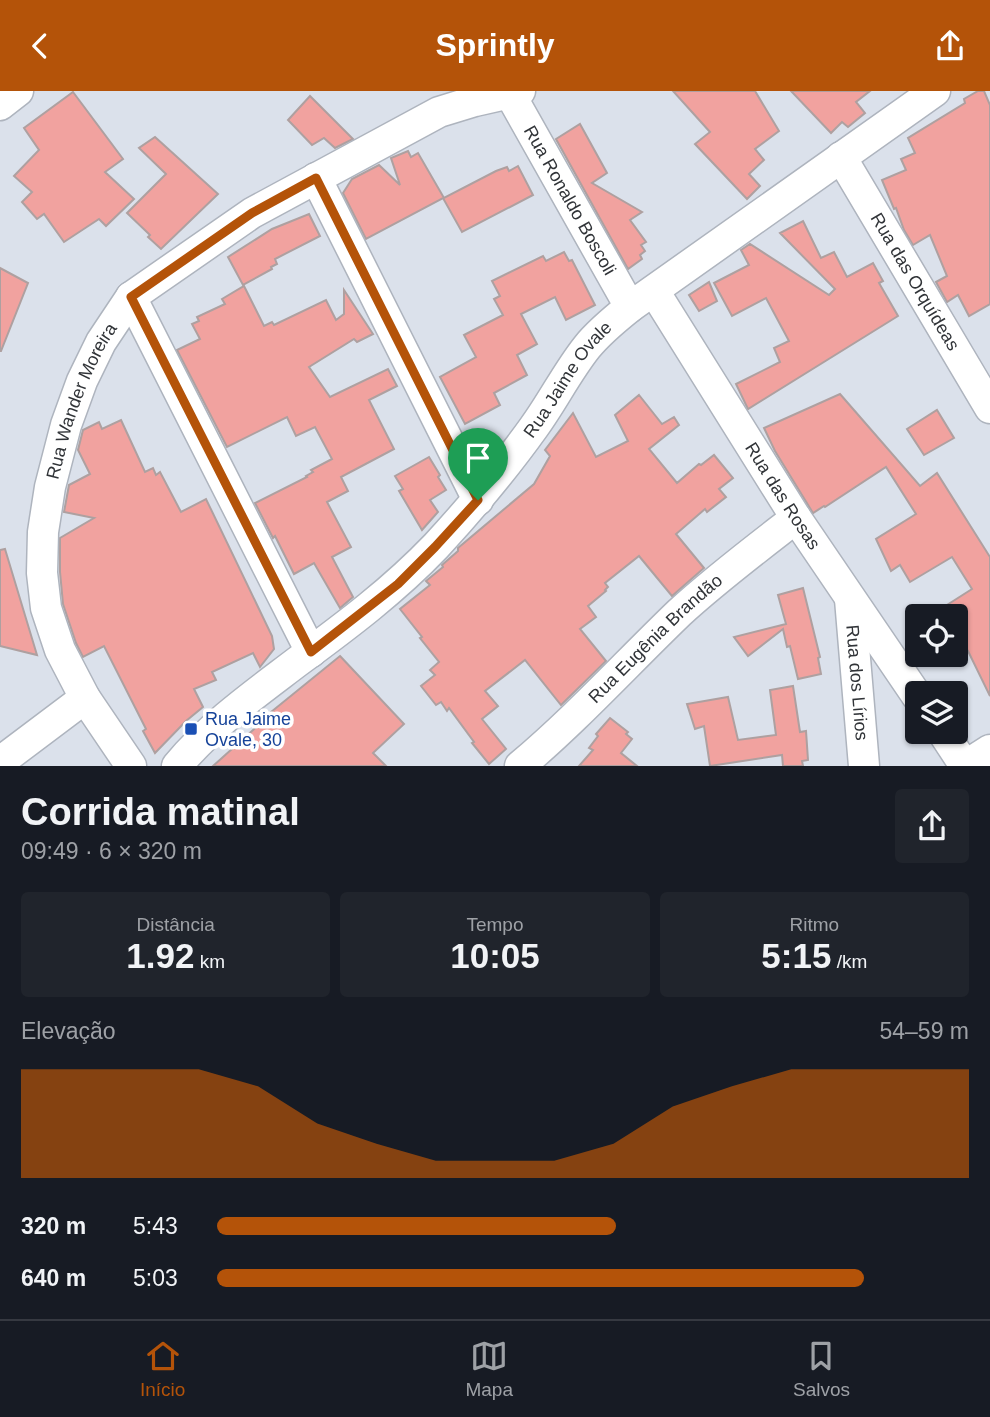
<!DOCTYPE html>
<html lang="pt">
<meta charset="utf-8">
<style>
body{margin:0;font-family:Helvetica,sans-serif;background:#20242c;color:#f1f3f6;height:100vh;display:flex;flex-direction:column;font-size:26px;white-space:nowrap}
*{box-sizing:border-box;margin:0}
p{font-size:23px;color:#9ea1a6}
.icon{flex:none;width:38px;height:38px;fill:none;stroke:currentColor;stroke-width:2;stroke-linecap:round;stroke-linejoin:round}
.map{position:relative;height:675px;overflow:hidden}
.drawer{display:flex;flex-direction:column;background:#171b24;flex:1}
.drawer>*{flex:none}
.buttons{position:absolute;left:905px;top:513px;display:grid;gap:14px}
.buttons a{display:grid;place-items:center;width:63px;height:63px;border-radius:7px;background:#171b24;box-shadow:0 2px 5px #0004;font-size:35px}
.pin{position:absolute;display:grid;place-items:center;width:60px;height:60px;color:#fff;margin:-72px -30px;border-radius:50% 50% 50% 0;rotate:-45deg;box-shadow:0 0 7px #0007}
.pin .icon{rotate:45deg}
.round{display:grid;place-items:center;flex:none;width:74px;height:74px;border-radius:7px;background:#20242c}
.head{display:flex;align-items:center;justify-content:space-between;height:119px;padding:0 21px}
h1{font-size:38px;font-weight:700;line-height:52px}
.metrics{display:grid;grid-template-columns:repeat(3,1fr);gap:10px;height:119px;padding:7px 21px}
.metrics div{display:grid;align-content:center;border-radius:7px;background:#20242c;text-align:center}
.metrics b{font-size:35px;font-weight:700}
.metrics small{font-size:19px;font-weight:400}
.metrics p{font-size:19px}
.chart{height:196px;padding:14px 21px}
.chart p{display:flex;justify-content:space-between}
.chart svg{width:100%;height:126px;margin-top:7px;fill:#b45309;opacity:.7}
ul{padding:0 21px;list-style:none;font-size:23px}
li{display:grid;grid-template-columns:112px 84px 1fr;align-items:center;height:52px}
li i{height:18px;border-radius:9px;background:#b45309}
header{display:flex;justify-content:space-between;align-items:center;height:91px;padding:0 21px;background:#b45309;color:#fff;font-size:32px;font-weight:700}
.tabs{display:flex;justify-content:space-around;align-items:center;height:98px;border-top:2px solid #363941;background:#171b24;font-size:19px;color:#9ea1a6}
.tabs a{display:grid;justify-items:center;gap:4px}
.tabs .active{color:#b45309}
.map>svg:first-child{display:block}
.building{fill:#f1a29f;stroke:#aea0a0;stroke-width:2}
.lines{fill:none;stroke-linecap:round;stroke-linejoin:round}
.minor-casing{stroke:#aeb4be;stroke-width:33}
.minor{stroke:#fff;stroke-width:30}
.route-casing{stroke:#fff;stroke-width:14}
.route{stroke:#b45309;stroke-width:9}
.transit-dot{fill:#1a4fb4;stroke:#fff;stroke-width:2.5}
.labels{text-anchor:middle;stroke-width:7;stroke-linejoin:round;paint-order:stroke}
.street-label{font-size:18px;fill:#313438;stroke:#fff}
.transit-label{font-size:18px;fill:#164399;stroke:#fff;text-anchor:start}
</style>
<header><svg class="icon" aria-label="back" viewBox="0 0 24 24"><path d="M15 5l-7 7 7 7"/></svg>Sprintly<svg class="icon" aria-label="share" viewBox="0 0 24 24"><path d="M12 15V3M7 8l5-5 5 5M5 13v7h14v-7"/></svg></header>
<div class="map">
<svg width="990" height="675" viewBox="0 0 990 675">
<rect width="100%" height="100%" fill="#dbe1eb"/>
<!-- building -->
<g class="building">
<polygon points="673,0 755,0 779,40 755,58 764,69 749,83 760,95 747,108 695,53 710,41"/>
<polygon points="791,0 870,0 856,11 865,22 848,36 842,31 831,42"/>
<polygon points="978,0 984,0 990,14 990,213 969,225 958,204 947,211 936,191 947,185 930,144 913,154 904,139 896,117 894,118 882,89 906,79 901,68 915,62 908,47 965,12 964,8"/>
<polygon points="73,1 123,68 105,81 134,108 106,135 99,128 64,151 44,123 37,128 22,111 32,101 14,85 39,59 24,37"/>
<polygon points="310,5 353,48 335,57 324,47 312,54 288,29"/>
<polygon points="580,33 607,82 592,92 642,121 630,129 646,151 641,154 645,160 640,164 642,168 628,178 556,48"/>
<polygon points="155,46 218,103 161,158 148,146 150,144 127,122 166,83 139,57"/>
<polygon points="408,60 411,66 418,62 444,107 496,80 507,76 509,80 518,75 533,104 462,141 443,107 366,148 343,102 352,88 379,74 400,94 391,67"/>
<polygon points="309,123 320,145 275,168 277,173 271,176 272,178 243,194 228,166 272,138"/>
<polygon points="803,130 821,167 834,161 847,186 873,172 883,190 879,192 898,225 748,318 736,293 780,271 774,257 789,250 766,207 732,225 714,192 749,174 741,159 750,153 829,204 835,198 780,142"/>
<polygon points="564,161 569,170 572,169 595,214 566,229 555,206 521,223 537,253 517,264 527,284 494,302 500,314 465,333 440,286 476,266 464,244 503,224 494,208 500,205 492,190 543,165 546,170"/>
<polygon points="0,177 28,192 1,260 0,260"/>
<polygon points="709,191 717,210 699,220 689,204"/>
<polygon points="244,195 264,235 272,231 274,234 326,209 336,229 344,223 344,199 373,243 357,251 354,248 309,276 330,306 388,278 397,295 369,309 394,358 341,386 348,400 327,411 351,456 332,466 353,506 340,517 314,472 294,483 275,445 273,447 255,412 307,386 306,385 313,381 311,379 332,368 315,336 296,345 287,326 227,356 177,259 200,248 192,233 199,230 197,226 225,213 222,208"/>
<polygon points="840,303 920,395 937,382 990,466 990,605 968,560 965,562 956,548 956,525 939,525 936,521 972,498 952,466 910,491 900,474 891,480 876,448 916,423 886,376 825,416 824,415 813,422 775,360 764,337"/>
<polygon points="639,304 662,333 674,326 679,334 649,358 677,392 699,373 701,374 714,364 733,387 719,398 726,406 707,421 705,418 676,443 704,477 672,505 639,465 605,492 608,496 605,499 606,500 588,515 596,526 580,538 606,570 561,614 525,569 485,600 498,615 482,628 506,658 489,673 472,652 474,651 449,617 447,620 441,611 436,614 421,595 435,584 430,579 439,571 420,547 422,546 400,518 430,494 426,490 443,476 442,474 458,460 458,457 534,393 550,365 545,359 573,322 596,366 628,350 615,324"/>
<polygon points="937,319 954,347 924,364 907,338"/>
<polygon points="121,329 145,381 153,377 156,384 160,381 181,421 206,408 272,545 274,558 260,576 253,562 212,581 216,589 194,598 203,616 186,630 155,662 143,640 146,638 104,555 83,566 76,552 63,513 60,481 60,447 94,427 64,421 69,394 90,383 78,359 83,339 99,331 102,338"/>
<polygon points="429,366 440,384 438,386 446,399 430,409 438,421 422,439 399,400 403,398 395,385"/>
<polygon points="5,458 37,564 0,555 0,459"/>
<polygon points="803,497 820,566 818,567 821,583 798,588 790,555 787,556 783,538 748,565 734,546 786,533 778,504"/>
<polygon points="340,565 404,633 373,662 386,675 213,675 272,622 271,621"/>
<polygon points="793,595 800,641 806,640 808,669 802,670 803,675 783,675 782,664 710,675 704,635 695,638 687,613 728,606 738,649 776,644 770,599"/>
<polygon points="610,627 628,641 626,643 632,648 621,662 637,675 579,675 593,659 589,657 598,645 596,643"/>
</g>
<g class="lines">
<defs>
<g id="minor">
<path id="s1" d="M 510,3 L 630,216"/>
<polyline points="0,14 18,0"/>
<path id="s2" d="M 841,66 L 990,317"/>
<polyline points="316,87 478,409"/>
<path id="s3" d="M 654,200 L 796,427 L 917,605"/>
<polyline points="131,206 311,561"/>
<path id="s4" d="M 850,508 L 864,675"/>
<polyline points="942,640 965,675"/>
<polyline points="0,671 85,607"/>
<path id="s5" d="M 131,675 L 85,607 L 60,559 L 46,517 L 42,482 L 43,441 L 50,396 L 66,334 L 82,290 L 101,251 L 131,206 L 252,122 L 439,21 L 475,10 L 520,0"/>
<path id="s6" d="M 177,675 C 211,634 255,603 297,571 C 346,535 394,499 436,455 C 471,417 504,378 534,336 C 553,310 567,281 587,256 C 599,241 615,228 630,216 L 935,0"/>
<path id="s7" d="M 520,675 C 576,628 626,573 679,522 C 716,488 756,458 796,427"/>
<polyline points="965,675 990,659"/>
</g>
</defs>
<!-- minor casing -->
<use href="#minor" class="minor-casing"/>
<!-- minor -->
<use href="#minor" class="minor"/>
</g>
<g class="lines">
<defs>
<polygon id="route" points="316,87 478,409 435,456 398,493 311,561 131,206 252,122"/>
</defs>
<!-- route casing -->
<use href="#route" class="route-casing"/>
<!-- route -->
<use href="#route" class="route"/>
</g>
<!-- markers -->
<rect class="transit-dot" x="184" y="631" width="14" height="14" rx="3.5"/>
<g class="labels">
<!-- street labels -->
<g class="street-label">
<text dy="6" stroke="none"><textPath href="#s1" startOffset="122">Rua Ronaldo Boscoli</textPath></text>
<text dy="6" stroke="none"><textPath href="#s2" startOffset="145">Rua das Orquídeas</textPath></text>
<text dy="6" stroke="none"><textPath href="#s6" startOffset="553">Rua Jaime Ovale</textPath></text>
<text dy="6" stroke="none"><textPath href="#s5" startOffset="394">Rua Wander Moreira</textPath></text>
<text dy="6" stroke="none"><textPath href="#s3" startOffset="242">Rua das Rosas</textPath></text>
<text dy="6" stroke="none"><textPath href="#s7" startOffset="186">Rua Eugênia Brandão</textPath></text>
<text dy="6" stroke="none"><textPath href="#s4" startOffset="84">Rua dos Lírios</textPath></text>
</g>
<!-- transit labels -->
<g class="transit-label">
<text x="205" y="634">Rua Jaime<tspan x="205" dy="21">Ovale, 30</tspan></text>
</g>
</g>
</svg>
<div class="buttons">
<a><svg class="icon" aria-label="locate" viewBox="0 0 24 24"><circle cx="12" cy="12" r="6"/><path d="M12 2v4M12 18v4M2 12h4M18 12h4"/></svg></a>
<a><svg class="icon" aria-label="layers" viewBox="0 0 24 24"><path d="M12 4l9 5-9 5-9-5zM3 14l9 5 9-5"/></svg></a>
</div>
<div class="pin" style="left:478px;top:409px;background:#1e9e55"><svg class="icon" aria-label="arrive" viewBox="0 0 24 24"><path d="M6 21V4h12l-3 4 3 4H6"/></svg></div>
</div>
<section class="drawer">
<div class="head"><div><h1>Corrida matinal</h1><p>09:49 · 6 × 320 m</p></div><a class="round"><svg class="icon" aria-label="share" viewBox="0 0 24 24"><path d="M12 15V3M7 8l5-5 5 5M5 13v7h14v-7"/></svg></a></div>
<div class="metrics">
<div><p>Distância</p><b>1.92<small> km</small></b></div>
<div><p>Tempo</p><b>10:05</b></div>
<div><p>Ritmo</p><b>5:15<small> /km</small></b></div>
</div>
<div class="chart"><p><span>Elevação</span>54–59 m</p>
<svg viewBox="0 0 160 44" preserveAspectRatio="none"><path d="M0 44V6L10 6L20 6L30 6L40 12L50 25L60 32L70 38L80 38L90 38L100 32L110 19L120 12L130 6L140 6L150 6L160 6V44z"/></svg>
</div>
<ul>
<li><b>320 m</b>5:43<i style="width:53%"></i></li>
<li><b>640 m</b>5:03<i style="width:86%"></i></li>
</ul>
</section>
<nav class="tabs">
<a class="active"><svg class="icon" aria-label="home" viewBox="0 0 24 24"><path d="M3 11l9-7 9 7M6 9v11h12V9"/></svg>Início</a>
<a><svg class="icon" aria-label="map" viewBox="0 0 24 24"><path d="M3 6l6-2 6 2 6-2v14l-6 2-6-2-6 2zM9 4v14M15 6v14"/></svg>Mapa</a>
<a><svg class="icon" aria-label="saved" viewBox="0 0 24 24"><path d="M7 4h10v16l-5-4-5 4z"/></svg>Salvos</a>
</nav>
